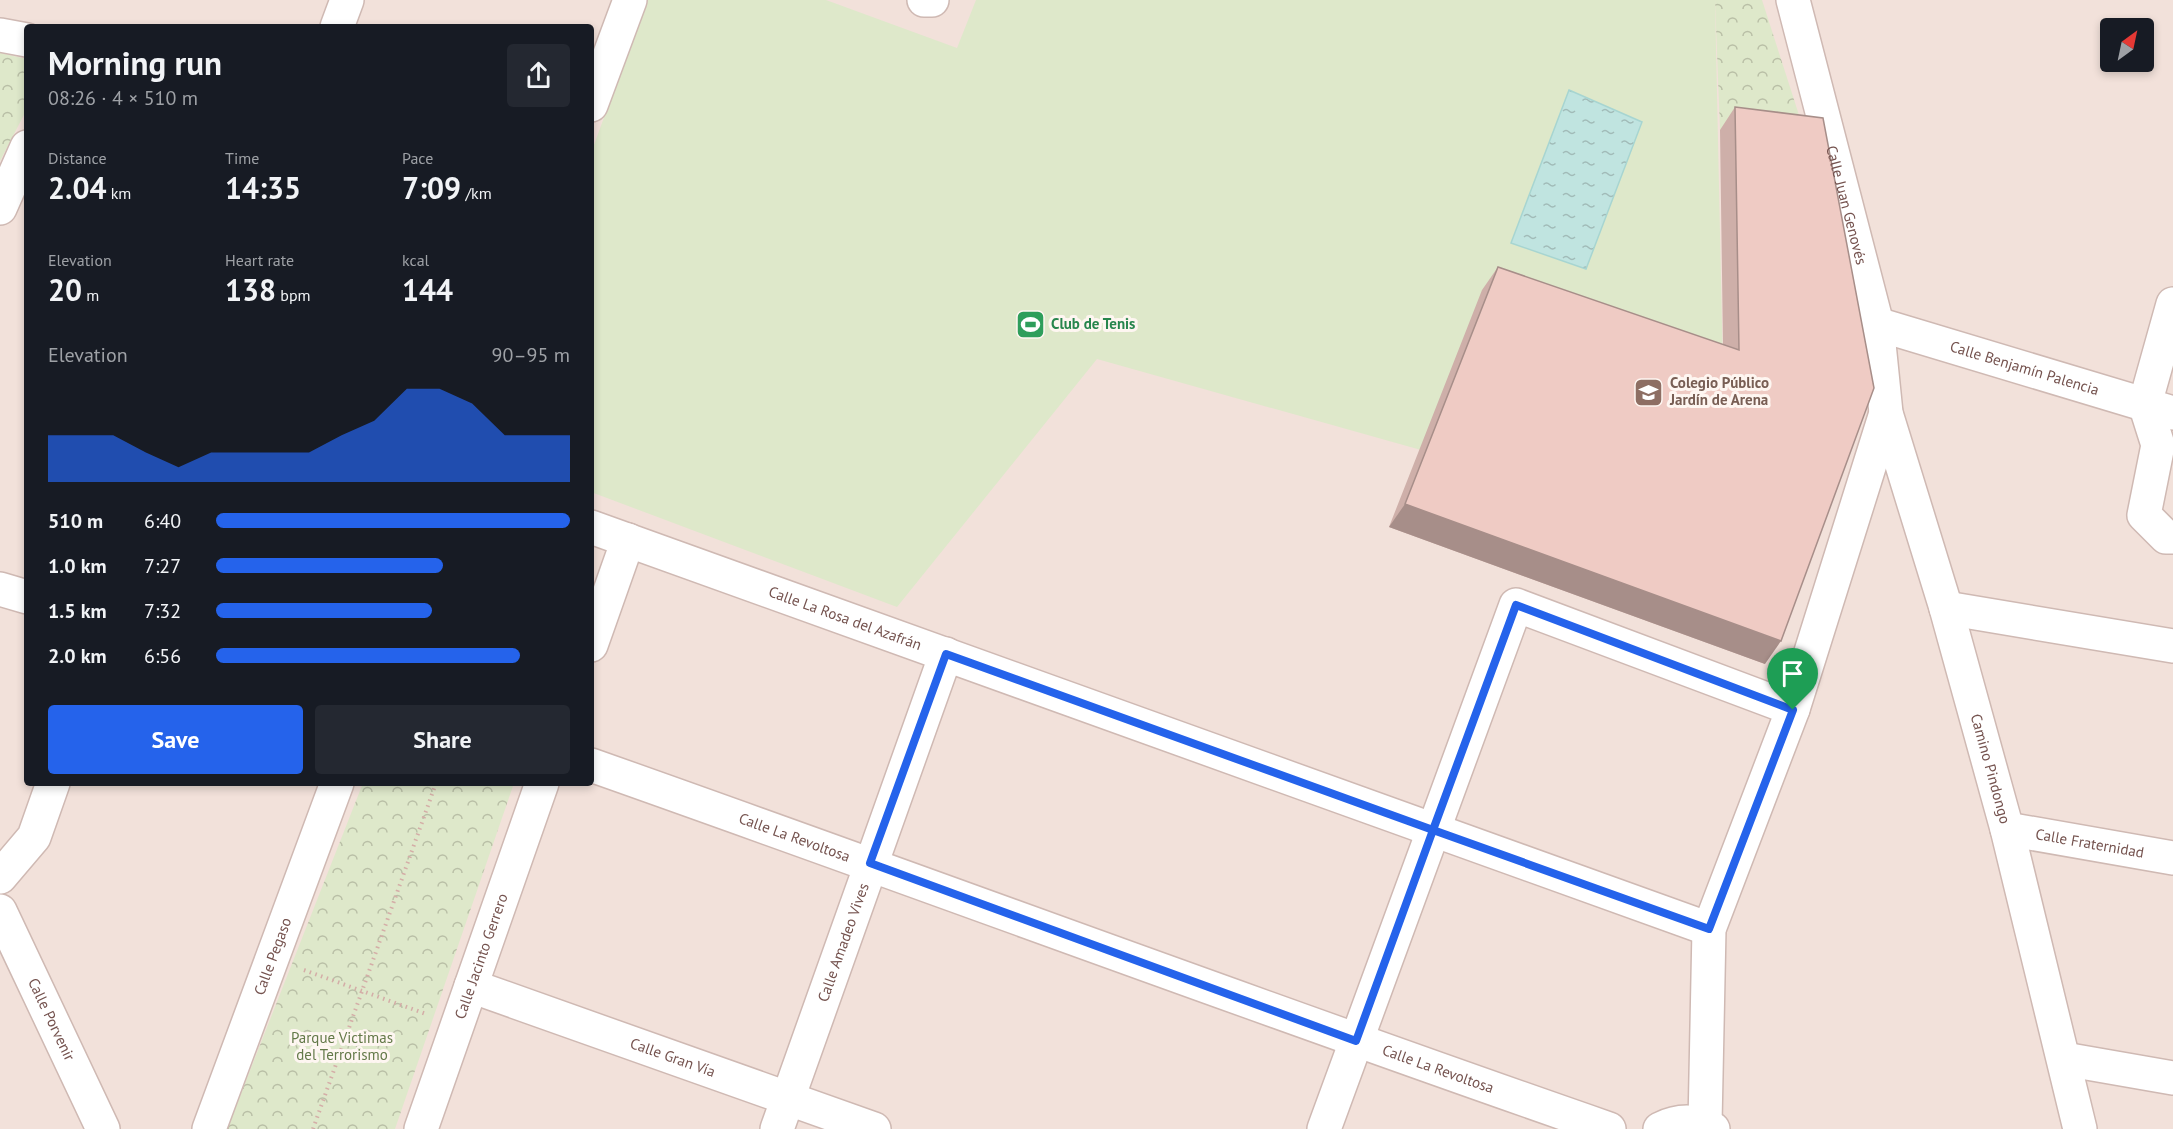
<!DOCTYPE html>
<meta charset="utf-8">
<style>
body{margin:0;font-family:"PT Sans",sans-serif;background:#242831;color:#f1f3f6;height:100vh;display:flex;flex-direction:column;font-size:22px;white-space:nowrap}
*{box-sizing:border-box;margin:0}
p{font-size:20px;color:#9ea1a6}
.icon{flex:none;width:33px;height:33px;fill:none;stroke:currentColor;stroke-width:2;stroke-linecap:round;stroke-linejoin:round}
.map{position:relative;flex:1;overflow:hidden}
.sheet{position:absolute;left:24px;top:24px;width:570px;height:762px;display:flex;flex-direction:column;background:#171b24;border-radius:6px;box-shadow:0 3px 9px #0003}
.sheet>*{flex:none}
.needle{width:39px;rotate:33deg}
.fabs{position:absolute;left:2100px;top:18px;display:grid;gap:12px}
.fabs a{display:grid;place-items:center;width:54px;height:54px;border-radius:6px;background:#171b24;box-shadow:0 3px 9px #0003;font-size:30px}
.pin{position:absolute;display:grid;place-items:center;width:51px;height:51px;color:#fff;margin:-62px -26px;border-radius:50% 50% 50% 0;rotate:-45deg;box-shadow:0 0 6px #0007}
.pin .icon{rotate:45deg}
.round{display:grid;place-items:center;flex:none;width:63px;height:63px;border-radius:6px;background:#242831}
.summary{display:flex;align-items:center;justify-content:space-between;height:102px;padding:0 24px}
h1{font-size:33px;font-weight:700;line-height:45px}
.stats{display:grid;grid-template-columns:repeat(3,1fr);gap:9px;height:102px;padding:6px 24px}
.stats div{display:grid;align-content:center}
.stats b{font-size:30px;font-weight:700}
.stats small{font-size:16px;font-weight:400}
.stats p{font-size:16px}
.chart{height:168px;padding:12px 24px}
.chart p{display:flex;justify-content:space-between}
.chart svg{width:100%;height:108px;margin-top:6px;fill:#2563eb;opacity:.7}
.cta{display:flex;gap:12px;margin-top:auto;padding:12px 24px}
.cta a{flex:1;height:69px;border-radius:6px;background:#2563eb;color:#fff;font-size:24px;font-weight:700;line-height:69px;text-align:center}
.cta a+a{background:#242831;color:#f1f3f6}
ul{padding:0 24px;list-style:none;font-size:20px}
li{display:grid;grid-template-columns:96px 72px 1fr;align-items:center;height:45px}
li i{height:15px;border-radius:8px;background:#2563eb}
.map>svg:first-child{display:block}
.residential{fill:#f2e1da;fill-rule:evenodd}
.park{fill:url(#park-crowns)}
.pitch{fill:#dee8ca}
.water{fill:url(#water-ripples);stroke:#a7d5d1;stroke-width:1.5}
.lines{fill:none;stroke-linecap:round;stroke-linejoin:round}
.minor-casing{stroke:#cfb9b3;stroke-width:36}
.path{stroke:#d4ada7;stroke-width:4;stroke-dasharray:1.5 4.5;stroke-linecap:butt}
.minor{stroke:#fff;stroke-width:33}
.wall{fill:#ceafa9}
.shaded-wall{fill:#a78e89}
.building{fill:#efcbc4;stroke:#a78e89;stroke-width:1.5}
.route-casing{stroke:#fff;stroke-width:12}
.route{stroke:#2563eb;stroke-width:8}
.labels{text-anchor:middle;stroke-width:6;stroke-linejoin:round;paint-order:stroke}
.street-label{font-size:15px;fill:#75534f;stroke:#fef6f1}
.leisure-label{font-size:15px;font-weight:bold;fill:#27864d;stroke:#fef6f1;text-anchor:start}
.education-label{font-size:15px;font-weight:bold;fill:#785e54;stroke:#fef6f1;text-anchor:start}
.park-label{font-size:15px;fill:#637948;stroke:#fef6f1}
</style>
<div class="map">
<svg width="2173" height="1129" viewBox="0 0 2173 1129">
<defs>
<pattern id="park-crowns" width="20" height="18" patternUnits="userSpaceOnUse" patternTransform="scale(1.5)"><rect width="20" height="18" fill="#dee8ca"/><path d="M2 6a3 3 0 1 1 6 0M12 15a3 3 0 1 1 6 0" fill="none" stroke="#b9bfa6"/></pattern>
<pattern id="water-ripples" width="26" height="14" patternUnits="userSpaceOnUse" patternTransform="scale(1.5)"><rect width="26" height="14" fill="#c0e4e0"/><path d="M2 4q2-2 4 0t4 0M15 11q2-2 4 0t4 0" fill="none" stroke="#a1bbb8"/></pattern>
</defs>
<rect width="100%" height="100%" fill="#fbf1eb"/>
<!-- residential -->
<path class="residential" d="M 0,0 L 2173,0 L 2173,1129 L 0,1129 ZM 27,27 L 591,27 L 591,783 L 27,783 ZM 2110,28 L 2144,28 L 2144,62 L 2110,62 Z"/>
<!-- park -->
<g class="park">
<polygon points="1715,0 1762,0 1807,140 1720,130"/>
<polygon points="0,53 27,59 27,109 0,161"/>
<polygon points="363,783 514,783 395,1129 227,1129"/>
</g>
<!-- pitch -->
<polygon class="pitch" points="647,0 826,0 957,48 976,0 1715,0 1723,373 1421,450 1097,359 897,607 591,492 591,153"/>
<!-- water -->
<polygon class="water" points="1569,90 1642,122 1586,269 1511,243"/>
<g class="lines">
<defs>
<g id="minor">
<polyline points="924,0 932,0"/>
<path id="s1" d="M 1793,0 L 1877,324 L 1886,413 L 1946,608 L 2007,829 L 2080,1129"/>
<polyline points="337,27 347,0"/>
<polyline points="0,35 27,40"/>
<polyline points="591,105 630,0"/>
<polyline points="0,208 27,147"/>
<polyline points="2173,304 2145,404 2158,445 2144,515 2166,537 2173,537"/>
<path id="s2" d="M 1877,324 L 2173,413"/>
<path id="s3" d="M 591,527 L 1709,929"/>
<polyline points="0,589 27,597"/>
<polyline points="1946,608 2173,646"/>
<polyline points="591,645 628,540"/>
<path id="s4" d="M 591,765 C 931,885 1268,1011 1609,1129"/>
<path id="s5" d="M 2007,829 L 2173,858"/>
<polyline points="0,877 34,837 53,783"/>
<path id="s6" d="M 0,911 L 103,1129"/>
<path id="s7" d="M 471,986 L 874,1129"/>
<polyline points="2064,1059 2173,1078"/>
<polyline points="1705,1124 1709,929 1793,709 1886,413"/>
<path id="s8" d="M 209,1129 L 337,783"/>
<path id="s9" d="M 421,1129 L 542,783"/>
<path id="s10" d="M 777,1129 L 946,654"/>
<polyline points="1324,1129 1516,605 1793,709"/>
<path d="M 1660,1129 C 1678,1120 1694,1119 1713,1129"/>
</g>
</defs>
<!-- minor casing -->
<use href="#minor" class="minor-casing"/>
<!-- path -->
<g class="path">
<polyline points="304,970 426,1014"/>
<polyline points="313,1129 436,783"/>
</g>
<!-- minor -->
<use href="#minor" class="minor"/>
</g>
<!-- wall -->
<polygon class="wall" points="1735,107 1765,664 1389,527 1482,290 1498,267 1723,345 1720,130"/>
<!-- shaded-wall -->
<polygon class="shaded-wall" points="1405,504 1781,641 1765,664 1389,527"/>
<!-- building -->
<polygon class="building" points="1735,107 1823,118 1874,388 1781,641 1405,504 1498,267 1739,350"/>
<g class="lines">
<defs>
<polyline id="route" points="1793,710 1709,929 1433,830 1356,1041 870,863 946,654 1433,830 1516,605 1793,710"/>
</defs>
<!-- route casing -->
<use href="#route" class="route-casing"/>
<!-- route -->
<use href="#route" class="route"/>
</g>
<!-- icons -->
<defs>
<symbol id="stadium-square" viewBox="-11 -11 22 22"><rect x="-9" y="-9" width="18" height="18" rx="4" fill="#2e9e5b" stroke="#fef6f1"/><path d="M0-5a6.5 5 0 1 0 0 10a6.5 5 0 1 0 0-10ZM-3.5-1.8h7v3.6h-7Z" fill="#fff"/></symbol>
<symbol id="school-square" viewBox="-11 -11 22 22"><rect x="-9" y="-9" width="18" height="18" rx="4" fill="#8d6e63" stroke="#fef6f1"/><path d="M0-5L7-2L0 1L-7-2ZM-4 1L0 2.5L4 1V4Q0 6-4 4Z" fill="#fff"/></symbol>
</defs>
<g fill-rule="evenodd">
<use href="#stadium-square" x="1014" y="308" width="33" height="33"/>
<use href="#school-square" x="1632" y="376" width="33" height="33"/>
</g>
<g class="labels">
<!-- street labels -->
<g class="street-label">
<text dy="5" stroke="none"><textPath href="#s1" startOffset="212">Calle Juan Genovés</textPath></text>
<text dy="5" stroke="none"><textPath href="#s2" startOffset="154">Calle Benjamín Palencia</textPath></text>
<text dy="5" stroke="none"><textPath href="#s3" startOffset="270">Calle La Rosa del Azafrán</textPath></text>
<text dy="5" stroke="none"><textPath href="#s1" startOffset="795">Camino Pindongo</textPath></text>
<text dy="5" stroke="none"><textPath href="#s4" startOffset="216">Calle La Revoltosa</textPath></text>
<text dy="5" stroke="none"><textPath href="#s5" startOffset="84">Calle Fraternidad</textPath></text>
<text dy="5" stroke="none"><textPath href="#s10" startOffset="198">Calle Amadeo Vives</textPath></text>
<text dy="5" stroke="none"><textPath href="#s8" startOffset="184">Calle Pegaso</textPath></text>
<text dy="5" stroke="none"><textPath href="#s9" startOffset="183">Calle Jacinto Gerrero</textPath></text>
<text dy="5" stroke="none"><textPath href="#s6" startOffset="120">Calle Porvenir</textPath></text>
<text dy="5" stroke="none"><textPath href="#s7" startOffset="214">Calle Gran Vía</textPath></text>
<text dy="5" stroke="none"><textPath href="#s4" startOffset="900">Calle La Revoltosa</textPath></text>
</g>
<!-- leisure labels -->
<g class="leisure-label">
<text x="1051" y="329">Club de Tenis</text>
</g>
<!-- education labels -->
<g class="education-label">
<text x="1670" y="388">Colegio Público<tspan x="1670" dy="17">Jardín de Arena</tspan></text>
</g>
<!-- park labels -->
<g class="park-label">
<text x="342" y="1043">Parque Victimas<tspan x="342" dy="17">del Terrorismo</tspan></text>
</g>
</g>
</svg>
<div class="fabs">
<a><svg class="needle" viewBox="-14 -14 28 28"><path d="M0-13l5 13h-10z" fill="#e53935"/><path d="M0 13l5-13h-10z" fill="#9ea1a6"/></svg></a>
</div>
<div class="pin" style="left:1793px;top:710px;background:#1e9e55"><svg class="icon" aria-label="arrive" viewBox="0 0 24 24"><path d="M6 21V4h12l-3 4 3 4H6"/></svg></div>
<section class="sheet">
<div class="summary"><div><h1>Morning run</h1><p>08:26 · 4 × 510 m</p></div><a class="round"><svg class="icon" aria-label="share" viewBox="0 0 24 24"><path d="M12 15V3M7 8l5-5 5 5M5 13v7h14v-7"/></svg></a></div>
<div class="stats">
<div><p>Distance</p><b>2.04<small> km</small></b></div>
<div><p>Time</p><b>14:35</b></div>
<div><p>Pace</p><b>7:09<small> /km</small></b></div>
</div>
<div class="stats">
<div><p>Elevation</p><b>20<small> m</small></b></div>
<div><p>Heart rate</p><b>138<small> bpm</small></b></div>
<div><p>kcal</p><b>144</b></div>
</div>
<div class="chart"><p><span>Elevation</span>90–95 m</p>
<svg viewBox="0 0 160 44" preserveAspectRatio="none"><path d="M0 44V25L10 25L20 25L30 32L40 38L50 32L60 32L70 32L80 32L90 25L100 19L110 6L120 6L130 12L140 25L150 25L160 25V44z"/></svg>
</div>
<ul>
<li><b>510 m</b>6:40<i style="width:100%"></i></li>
<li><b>1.0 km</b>7:27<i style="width:64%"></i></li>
<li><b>1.5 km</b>7:32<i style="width:61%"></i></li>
<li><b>2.0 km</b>6:56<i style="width:86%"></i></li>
</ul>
<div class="cta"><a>Save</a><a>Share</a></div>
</section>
</div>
